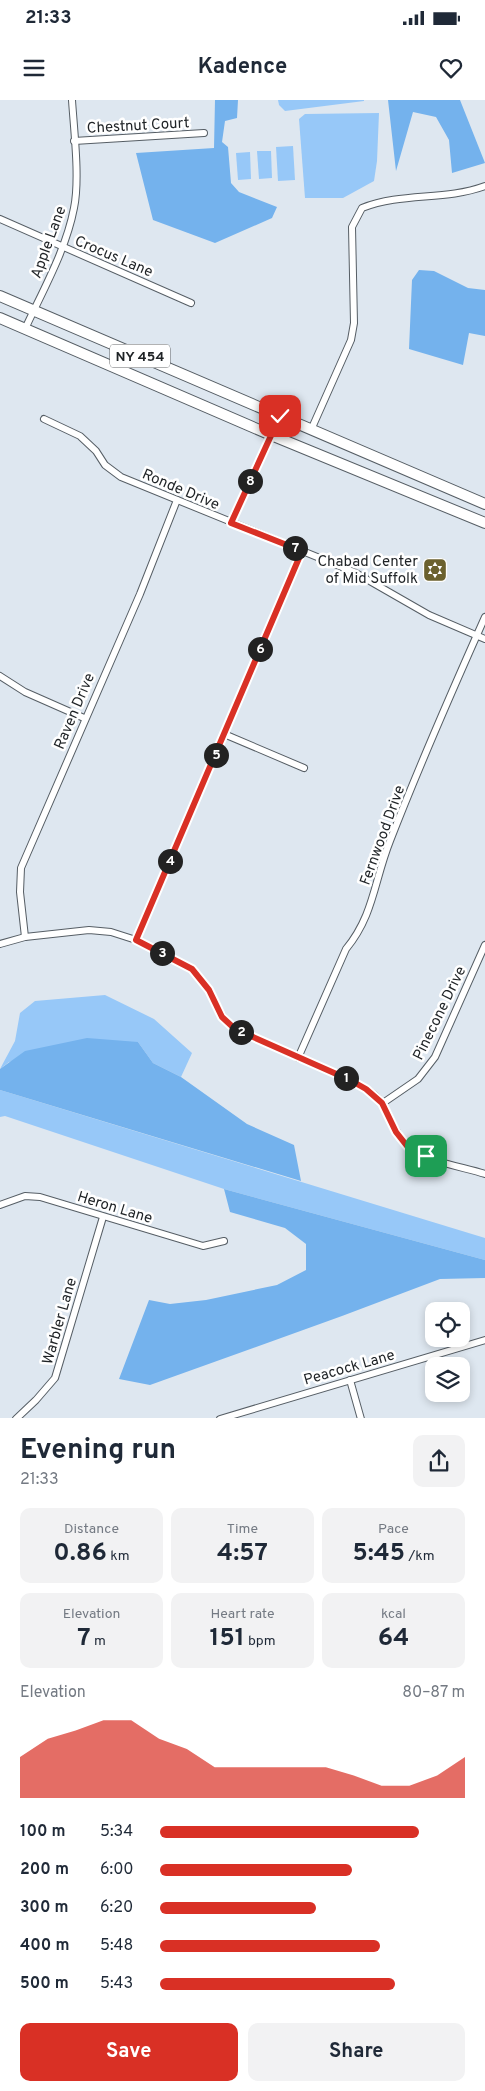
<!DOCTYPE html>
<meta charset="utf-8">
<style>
body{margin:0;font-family:Overpass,sans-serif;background:#f2f2f3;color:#1f2937;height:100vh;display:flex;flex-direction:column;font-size:19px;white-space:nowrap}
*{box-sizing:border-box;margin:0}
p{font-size:16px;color:#747a83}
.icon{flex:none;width:28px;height:28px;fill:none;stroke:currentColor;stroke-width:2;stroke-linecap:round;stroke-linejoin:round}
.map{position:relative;height:1318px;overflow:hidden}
.details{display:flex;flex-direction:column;background:#fff;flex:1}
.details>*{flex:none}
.fabs{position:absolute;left:425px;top:1202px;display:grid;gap:10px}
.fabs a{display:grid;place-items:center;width:45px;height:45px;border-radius:10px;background:#fff;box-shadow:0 2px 8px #0003;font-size:25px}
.pin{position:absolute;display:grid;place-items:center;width:42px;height:42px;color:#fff;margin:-21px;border-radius:10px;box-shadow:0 2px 8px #0006}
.km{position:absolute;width:25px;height:25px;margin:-12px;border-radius:50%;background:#222;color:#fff;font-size:14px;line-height:25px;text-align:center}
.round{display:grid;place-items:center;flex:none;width:52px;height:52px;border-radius:10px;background:#f2f2f3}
.headline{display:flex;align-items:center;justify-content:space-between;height:85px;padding:0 20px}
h1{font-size:28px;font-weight:700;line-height:38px}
.figures{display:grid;grid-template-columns:repeat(3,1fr);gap:8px;height:85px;padding:5px 20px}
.figures div{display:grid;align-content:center;border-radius:10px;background:#f2f2f3;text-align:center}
.figures b{font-size:25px;font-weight:700}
.figures small{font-size:14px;font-weight:400}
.figures p{font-size:14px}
.chart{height:140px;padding:10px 20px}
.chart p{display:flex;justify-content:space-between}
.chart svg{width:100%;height:90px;margin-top:5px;fill:#d93025;opacity:.7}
.action{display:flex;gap:10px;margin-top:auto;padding:10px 20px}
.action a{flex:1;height:58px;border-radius:10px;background:#d93025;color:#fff;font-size:20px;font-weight:700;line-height:58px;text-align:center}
.action a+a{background:#f2f2f3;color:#1f2937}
ul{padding:0 20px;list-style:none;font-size:16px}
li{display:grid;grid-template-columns:80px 60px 1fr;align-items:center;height:38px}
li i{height:12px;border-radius:6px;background:#d93025}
.status{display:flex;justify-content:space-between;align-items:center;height:35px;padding:0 25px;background:#fff;direction:ltr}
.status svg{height:14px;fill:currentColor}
header{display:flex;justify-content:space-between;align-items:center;height:65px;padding:0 20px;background:#fff;font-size:22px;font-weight:700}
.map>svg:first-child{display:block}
.green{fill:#97c8f8}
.forest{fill:#74b2ed}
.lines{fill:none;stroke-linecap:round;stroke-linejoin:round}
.street-casing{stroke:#565e65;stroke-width:8}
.primary-casing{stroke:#565e65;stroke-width:12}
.street{stroke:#fff;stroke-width:6}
.primary{stroke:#fff;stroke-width:10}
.route-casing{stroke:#fff;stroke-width:10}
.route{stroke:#d93025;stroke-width:6}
.labels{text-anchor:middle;stroke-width:5;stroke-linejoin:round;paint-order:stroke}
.shield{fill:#fff;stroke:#626567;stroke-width:1}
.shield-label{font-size:14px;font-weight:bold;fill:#1f2326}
.street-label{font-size:15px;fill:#1f2326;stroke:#fff}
.poi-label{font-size:15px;fill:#1f2326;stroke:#fff;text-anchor:end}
</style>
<div class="status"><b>21:33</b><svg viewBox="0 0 49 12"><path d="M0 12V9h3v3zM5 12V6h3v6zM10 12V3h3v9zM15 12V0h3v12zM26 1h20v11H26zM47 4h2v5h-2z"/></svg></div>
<header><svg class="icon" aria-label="menu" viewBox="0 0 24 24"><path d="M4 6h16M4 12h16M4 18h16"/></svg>Kadence<svg class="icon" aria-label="heart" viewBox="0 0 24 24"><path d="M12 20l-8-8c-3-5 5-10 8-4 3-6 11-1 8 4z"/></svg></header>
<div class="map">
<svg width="485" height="1319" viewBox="0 0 485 1319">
<rect width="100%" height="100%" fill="#dee7f0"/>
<!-- green -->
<g class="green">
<polygon points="278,0 364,0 364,1 285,11 279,5"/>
<polygon points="379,13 377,61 374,81 343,98 305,98 299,19 305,14"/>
<polygon points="293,46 295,80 278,81 276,47"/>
<polygon points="271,51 272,78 259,79 257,51"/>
<polygon points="250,52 251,79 238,80 236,53"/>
<polygon points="105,895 154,919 192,953 181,977 153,963 138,942 9,962 0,969 15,941 20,913 35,901"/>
<polygon points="0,990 485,1138 485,1160 224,1089 5,1016 0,1017"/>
</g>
<!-- forest -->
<g class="forest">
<polygon points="215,0 238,0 237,18 225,21 222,42 228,47 231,83 239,92 277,107 272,118 215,143 153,120 136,53 214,48"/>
<polygon points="388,0 460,0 485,63 452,73 449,40 436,17 413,12 396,71"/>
<polygon points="419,170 434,171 468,188 485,190 485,236 469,233 463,265 409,249 412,180"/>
<polygon points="87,938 138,942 153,963 181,977 247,1024 294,1045 301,1081 0,990 0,969 25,951"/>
<polygon points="224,1089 485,1160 485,1178 440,1179 342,1216 150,1285 119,1279 149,1200 170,1204 206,1200 277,1185 306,1170 306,1144 285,1128 230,1112"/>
</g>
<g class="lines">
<defs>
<g id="street">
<polyline points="74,41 204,33"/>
<polyline points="0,119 191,203"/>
<path d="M 25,229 C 43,190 66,150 74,108 C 80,79 74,31 72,0"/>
<polyline points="44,319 80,336 96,351 105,365 121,377 354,472 429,515 485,539"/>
<path d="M 311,330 L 351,240 L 354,223 L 352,127 L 362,108 C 403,92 444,101 485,86"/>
<polyline points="231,423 280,317"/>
<polyline points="0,576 25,592 84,618"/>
<polyline points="224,634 304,668"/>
<polyline points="25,837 20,792 21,768 140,494 177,400"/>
<polyline points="136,840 302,451"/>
<path d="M 0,844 L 25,837 L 89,830 L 111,832 L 136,840 L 192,869 L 209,890 L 223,917 L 235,929 L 350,980 C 361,986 377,994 383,1005 C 391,1018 395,1033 406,1045 C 422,1061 464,1067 485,1074"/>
<path d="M 298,958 L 346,849 C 374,815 374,781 390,741 C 419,666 452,591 485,517"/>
<polyline points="383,1003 418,979 435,957 485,845"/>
<polyline points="0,1105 25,1096 40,1097 203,1146 224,1141"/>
<polyline points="350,1280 361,1319"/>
<polyline points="16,1319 36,1300 55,1278 103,1117"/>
<polyline points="220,1319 485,1240"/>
</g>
<g id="primary">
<polyline points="0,196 485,404"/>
<polyline points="0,218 271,335 485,423"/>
</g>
</defs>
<!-- street casing -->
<use href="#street" class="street-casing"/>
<!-- primary casing -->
<use href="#primary" class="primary-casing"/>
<!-- street -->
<use href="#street" class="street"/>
<!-- primary -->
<use href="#primary" class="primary"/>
</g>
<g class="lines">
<defs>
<polyline id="route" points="280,316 231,423 302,451 136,840 192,869 209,890 222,917 235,929 350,980 366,989 382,1003 396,1032 407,1046 426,1056"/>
</defs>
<!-- route casing -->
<use href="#route" class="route-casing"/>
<!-- route -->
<use href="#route" class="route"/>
</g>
<!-- icons -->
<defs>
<symbol id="synagogue-square" viewBox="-11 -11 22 22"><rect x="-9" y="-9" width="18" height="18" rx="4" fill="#6b612e" stroke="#fff"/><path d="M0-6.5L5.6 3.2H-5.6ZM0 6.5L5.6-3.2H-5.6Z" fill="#fff"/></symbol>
</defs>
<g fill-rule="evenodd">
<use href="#synagogue-square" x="421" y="456" width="28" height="28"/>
</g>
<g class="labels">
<!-- shield labels -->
<rect class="shield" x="110" y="244.5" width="60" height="23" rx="4"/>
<g class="shield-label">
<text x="140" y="261">NY 454</text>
</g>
<!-- street labels -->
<g class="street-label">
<text transform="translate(138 25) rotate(-3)" y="5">Chestnut Court</text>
<text transform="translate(48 142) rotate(-70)" y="5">Apple Lane</text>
<text transform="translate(114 156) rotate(23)" y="5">Crocus Lane</text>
<text transform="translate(181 389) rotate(23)" y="5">Ronde Drive</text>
<text transform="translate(74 611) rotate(-67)" y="5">Raven Drive</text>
<text transform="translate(382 735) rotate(-70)" y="5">Fernwood Drive</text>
<text transform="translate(439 913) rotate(-64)" y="5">Pinecone Drive</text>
<text transform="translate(115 1107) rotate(17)" y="5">Heron Lane</text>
<text transform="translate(59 1221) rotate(-74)" y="5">Warbler Lane</text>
<text transform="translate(349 1267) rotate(-16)" y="5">Peacock Lane</text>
</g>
<!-- poi labels -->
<g class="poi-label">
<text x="418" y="466">Chabad Center<tspan x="418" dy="17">of Mid Suffolk</tspan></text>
</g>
</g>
</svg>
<div class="fabs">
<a><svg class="icon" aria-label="locate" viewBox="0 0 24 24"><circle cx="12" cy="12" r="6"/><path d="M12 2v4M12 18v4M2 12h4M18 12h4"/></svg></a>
<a><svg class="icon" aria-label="layers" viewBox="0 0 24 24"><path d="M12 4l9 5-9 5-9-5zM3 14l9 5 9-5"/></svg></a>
</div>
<div class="pin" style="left:426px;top:1056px;background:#1e9e55"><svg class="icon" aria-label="arrive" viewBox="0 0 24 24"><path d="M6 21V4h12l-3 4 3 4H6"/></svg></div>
<div class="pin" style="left:280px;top:316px;background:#d93025"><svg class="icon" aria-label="check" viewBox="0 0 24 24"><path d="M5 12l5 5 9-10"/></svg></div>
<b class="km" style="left:346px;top:978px">1</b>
<b class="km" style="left:241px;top:932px">2</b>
<b class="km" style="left:162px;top:853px">3</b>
<b class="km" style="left:170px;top:761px">4</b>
<b class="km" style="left:216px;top:655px">5</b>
<b class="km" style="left:260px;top:549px">6</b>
<b class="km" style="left:295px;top:448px">7</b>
<b class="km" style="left:250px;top:381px">8</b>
</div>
<section class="details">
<div class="headline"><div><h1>Evening run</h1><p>21:33</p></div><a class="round"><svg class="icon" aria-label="share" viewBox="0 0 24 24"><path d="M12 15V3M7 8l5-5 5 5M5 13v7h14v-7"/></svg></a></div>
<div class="figures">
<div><p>Distance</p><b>0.86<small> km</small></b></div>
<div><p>Time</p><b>4:57</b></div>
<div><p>Pace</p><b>5:45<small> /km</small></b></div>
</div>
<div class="figures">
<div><p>Elevation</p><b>7<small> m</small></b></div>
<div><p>Heart rate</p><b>151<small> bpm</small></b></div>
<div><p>kcal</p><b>64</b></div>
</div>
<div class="chart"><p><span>Elevation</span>80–87 m</p>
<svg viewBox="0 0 160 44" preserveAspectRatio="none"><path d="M0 44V24L10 15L20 11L30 6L40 6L50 15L60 20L70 29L80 29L90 29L100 29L110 29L120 33L130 38L140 38L150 33L160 24V44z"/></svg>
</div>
<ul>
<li><b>100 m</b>5:34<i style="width:85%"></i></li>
<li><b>200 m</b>6:00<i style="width:63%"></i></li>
<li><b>300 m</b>6:20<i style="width:51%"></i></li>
<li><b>400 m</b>5:48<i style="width:72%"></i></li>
<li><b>500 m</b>5:43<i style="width:77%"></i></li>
</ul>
<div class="action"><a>Save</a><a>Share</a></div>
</section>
